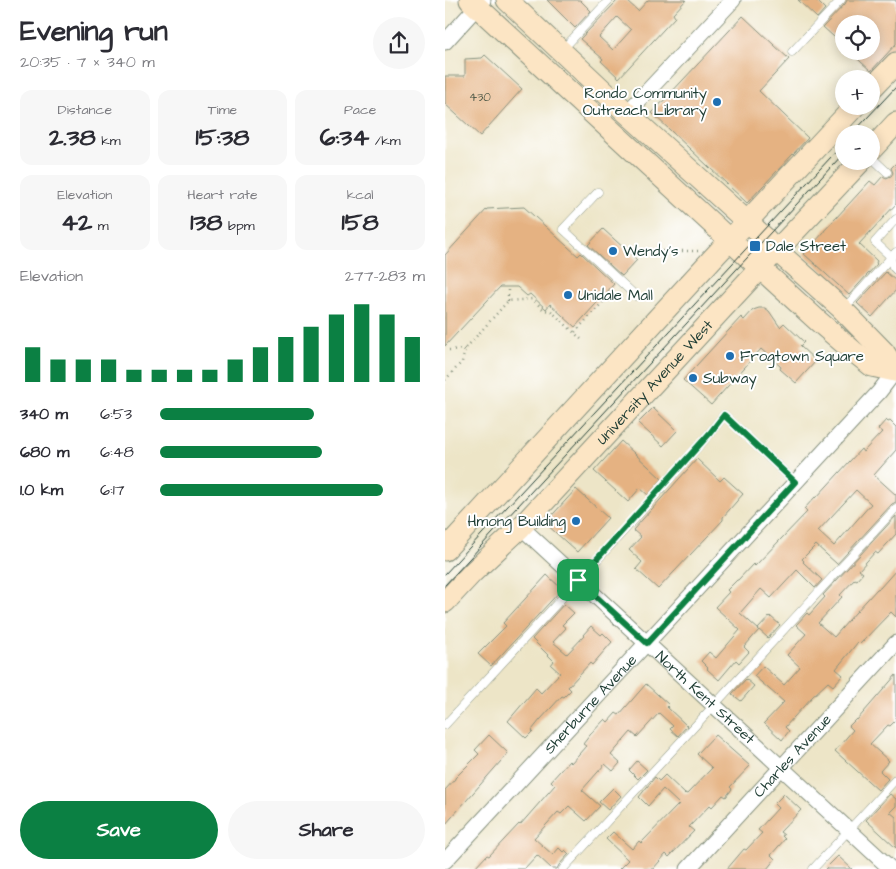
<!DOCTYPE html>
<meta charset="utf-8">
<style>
body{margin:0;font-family:"Architects Daughter",sans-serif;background:#f7f7f7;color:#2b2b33;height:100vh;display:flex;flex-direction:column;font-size:19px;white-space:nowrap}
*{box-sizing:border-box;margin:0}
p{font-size:16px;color:#7c7c81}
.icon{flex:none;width:28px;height:28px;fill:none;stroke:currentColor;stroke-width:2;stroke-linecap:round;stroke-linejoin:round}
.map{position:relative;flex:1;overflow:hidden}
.panel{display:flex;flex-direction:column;background:#fff;width:445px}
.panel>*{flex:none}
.fabs{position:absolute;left:390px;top:15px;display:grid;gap:10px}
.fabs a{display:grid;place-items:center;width:45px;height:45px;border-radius:50%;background:#fff;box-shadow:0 2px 12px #0003;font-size:25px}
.pin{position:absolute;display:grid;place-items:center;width:42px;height:42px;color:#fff;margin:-21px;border-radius:10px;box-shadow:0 2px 8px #0006}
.round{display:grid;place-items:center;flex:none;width:52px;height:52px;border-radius:26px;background:#f7f7f7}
.overview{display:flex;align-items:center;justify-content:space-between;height:85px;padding:0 20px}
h1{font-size:28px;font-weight:700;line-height:38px}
.figures{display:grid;grid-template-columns:repeat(3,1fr);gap:8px;height:85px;padding:5px 20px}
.figures div{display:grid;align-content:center;border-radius:12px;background:#f7f7f7;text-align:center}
.figures b{font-size:25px;font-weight:700}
.figures small{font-size:14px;font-weight:400}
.figures p{font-size:14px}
.chart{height:140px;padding:10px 20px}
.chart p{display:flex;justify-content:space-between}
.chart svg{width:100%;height:90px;margin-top:5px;stroke:#0b8043;stroke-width:6}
.cta{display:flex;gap:10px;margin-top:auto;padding:10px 20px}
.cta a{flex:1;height:58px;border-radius:30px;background:#0b8043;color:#fff;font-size:20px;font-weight:700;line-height:58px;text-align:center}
.cta a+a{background:#f7f7f7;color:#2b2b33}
ul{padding:0 20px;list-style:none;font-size:16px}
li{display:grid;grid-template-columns:80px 60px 1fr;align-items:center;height:38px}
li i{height:12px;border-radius:6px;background:#0b8043}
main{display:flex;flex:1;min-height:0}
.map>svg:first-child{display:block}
.building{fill:#e5b282;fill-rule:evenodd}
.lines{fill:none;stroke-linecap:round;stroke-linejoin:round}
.lane-casing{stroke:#86917e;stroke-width:9}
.street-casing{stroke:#86917e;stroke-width:17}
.secondary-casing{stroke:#86917e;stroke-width:23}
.path{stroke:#86917e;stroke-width:2.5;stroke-dasharray:1 4;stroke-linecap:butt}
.lane{stroke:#fff;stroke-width:8}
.street{stroke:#fff;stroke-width:15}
.secondary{stroke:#fce5c4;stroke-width:21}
.tram{stroke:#1f3d34;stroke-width:1}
.route-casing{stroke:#fff;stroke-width:10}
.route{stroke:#0b8043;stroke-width:6}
.poi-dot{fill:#1f6fb2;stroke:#fff;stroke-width:2}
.labels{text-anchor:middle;stroke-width:4;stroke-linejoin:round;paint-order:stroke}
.number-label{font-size:12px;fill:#505a48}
.poi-label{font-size:15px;fill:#1f3d34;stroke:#fff;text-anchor:start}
.street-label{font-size:15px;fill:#1f3d34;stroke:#fff}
</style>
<main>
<section class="panel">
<div class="overview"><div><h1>Evening run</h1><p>20:35 · 7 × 340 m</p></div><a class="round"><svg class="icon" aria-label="share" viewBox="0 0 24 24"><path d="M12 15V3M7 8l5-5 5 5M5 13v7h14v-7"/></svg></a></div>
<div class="figures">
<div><p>Distance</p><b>2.38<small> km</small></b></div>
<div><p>Time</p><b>15:38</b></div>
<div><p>Pace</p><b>6:34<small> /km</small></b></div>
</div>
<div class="figures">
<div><p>Elevation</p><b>42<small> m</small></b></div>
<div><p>Heart rate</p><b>138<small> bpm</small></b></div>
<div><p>kcal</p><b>158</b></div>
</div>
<div class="chart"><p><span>Elevation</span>277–283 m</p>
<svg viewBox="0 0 160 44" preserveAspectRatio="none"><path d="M5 44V27M15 44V33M25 44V33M35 44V33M45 44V38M55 44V38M65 44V38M75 44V38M85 44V33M95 44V27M105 44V22M115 44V17M125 44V11M135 44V6M145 44V11M155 44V22"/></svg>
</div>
<ul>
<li><b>340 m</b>6:53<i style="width:58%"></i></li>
<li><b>680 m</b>6:48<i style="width:61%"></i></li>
<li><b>1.0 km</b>6:17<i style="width:84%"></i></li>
</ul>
<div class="cta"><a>Save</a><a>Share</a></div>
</section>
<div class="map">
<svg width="451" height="869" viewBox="0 0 451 869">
<rect width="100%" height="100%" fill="#fff"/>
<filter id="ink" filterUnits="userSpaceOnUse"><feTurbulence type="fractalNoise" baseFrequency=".02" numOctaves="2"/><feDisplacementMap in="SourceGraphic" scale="10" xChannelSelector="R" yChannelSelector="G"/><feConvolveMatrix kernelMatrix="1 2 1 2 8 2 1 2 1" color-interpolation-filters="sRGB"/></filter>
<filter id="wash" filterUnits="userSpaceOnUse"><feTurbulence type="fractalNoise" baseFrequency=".0096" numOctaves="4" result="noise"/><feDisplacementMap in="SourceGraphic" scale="20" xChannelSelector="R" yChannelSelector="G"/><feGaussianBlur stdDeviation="1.12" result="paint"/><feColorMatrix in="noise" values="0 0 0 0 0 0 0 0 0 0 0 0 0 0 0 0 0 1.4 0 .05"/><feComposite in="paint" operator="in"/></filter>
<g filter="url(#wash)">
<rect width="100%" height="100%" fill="#ede5c7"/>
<g id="blocks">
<!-- building -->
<g class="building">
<polygon points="102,0 135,0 146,11 130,28"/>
<path d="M 173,0 L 181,0 L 193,11 L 203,0 L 241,0 L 228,14 L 230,17 L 174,78 L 156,61 L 158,59 L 135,39 ZM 172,17 L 186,30 L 168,50 L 154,37 Z"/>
<polygon points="353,0 371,0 380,9 372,18"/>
<polygon points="402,0 451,0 451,44 426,71 404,51 426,51 426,24 399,24 399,46 378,27 400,4"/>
<polygon points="298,16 344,59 314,91 363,138 302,203 207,113"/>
<polygon points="40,55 77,89 35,136 0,104 0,76 20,76 20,59 37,58"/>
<polygon points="451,163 451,204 414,244 432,261 431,263 432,264 404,295 359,254 379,232 379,231 425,181 430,185 438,176 441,178 446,176 448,173 446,168"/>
<polygon points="79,207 133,256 136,253 169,284 130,327 105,304 101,309 85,294 82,296 72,287 55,287 0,346 0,255 42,209"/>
<polygon points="158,229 192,260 177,276 143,245"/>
<polygon points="441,272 451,281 451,290 427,317 412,303"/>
<polygon points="314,308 320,308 324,311 335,327 339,323 359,342 355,346 371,361 351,383 335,369 336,367 316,349 266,405 238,380 296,317 299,320 308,310"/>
<polygon points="208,408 232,431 218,446 193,423"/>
<path d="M 441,420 L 443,422 L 445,421 L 451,427 L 451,450 L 429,475 L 451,495 L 451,502 L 447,504 L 392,564 L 371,545 L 357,559 L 359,561 L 358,562 L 377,580 L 370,588 L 352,570 L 326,598 L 316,589 L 295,613 L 314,630 L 299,647 L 304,652 L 294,663 L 291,660 L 274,680 L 262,669 L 263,668 L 256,661 L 264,652 L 271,658 L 295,630 L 270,607 L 284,592 L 282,590 L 292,580 L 293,580 L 308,564 L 310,566 L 362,512 L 359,509 L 370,497 L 371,498 L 416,449 L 418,452 L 437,432 L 433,429 ZM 411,490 L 426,504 L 389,546 L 373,531 Z"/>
<polygon points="176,441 217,479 203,495 195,488 183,502 149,471"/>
<polygon points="252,459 275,481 279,477 298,494 278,517 278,520 213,589 191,569 197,562 184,550 196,537 188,530"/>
<polygon points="131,489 163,518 132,552 100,523"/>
<polygon points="451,516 451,534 433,554 430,552 414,570 418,573 412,580 410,579 395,595 397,597 373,623 389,637 411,612 432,589 435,588 451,570 451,617 446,612 415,644 413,642 391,669 398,675 388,686 383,682 367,697 340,727 344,731 337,740 319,723 339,702 309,676 318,666 339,685 355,667 342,655 361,634 351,625 362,613 364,615 380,597 378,595"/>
<polygon points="102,575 117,589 46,666 33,654 61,626 58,623"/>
<polygon points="119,604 129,613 117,625 121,628 108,642 122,654 139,636 138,635 146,626 156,635 158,633 167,642 147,665 145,663 123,687 126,690 119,697 117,696 95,720 87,730 88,731 81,738 63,721 91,688 96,693 115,673 106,665 109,661 87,639"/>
<polygon points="325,616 335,625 323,638 313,629"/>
<polygon points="451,675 451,720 445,726 443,725 425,744 444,761 435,771 443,779 433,790 390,751 408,730 404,726 411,719 412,720"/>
<polygon points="301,679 309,686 296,701 287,694"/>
<polygon points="201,684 224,705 222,707 242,726 233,736 225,729 228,726 214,713 192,737 186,732 166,755 175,763 168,771 160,764 137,790 155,806 141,821 124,806 116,814 113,812 89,838 108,855 114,848 118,852 120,850 124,854 114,865 112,869 107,869 92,855 79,869 29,869 42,855 44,856 74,824 75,825 110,785 106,781 124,761 126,763 141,746 138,744 145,735 160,719 163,722 171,713 174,715"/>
<polygon points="44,735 63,753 0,825 0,790 10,779 10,778 34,754 30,750"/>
<polygon points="270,735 305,766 285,787 287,789 281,797 278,795 267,807 265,805 244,827 249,831 224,857 221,854 208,869 174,869 183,860 161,839 168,832 187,849 194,841 196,843 234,804 218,789 203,806 194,797 210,777 214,781 220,775 240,794 240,793 242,794 267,768 252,754"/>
<polygon points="192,761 202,770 193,779 184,770"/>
<polygon points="168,788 176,796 163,810 154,802"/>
<polygon points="339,794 356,810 335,832 339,835 337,836 340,839 326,855 330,859 322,869 282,869 299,849 301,850 317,833 313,830 333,808 329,804"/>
<polygon points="445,794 451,799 451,806 445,812 451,817 451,848 421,820"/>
<polygon points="393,856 407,869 380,869"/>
</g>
</g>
</g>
<g filter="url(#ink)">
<use href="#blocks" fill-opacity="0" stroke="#86917e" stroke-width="1"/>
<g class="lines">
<defs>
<g id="lane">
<polyline points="118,49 164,0"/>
<polyline points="347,52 396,0"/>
<polyline points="426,157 442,172"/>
<polyline points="153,192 118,229 191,296"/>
<polyline points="451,219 430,242 446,257 448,267 451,270"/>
<polyline points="397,307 406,301 451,252"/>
<polyline points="0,725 186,523 265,433 279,415 350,482"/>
<polyline points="118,869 451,508"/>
<polyline points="368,869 451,779"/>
</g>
<g id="street">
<polyline points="0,42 38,0"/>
<polyline points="182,113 288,0"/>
<path id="s1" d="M 76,527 L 446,869"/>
<path id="s2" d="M 0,861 L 434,392 L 451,370"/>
<path id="s3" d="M 243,869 L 451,643"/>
</g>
<g id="secondary">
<polyline points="25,0 315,268 373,321 408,351 427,366 450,371"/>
<polyline points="62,0 182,113 320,238 332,251 396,308 439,352 451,371"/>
<polyline points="426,89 451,63"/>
<polyline points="426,150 451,123"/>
<polyline points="0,550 268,258 410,106"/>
<path id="s4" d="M 0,602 L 28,572 L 76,527 L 315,268 L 416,161"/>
</g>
</defs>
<!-- lane casing -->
<use href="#lane" class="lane-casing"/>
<!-- street casing -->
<use href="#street" class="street-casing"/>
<!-- secondary casing -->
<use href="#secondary" class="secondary-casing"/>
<!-- path -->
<g class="path">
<polyline points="217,251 253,251"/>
<polyline points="63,301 63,287"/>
<polyline points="130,332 168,291"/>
<polyline points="4,350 20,349"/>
<polyline points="0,380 17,362 20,349 63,301 87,299 99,310 106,311 136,339"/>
</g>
<!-- lane -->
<use href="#lane" class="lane"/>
<!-- street -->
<use href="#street" class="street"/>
<!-- secondary -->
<use href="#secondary" class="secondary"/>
<!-- tram -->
<g class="tram">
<polyline points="407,134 451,87"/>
<polyline points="0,574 399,143"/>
<polyline points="0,585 399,153"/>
</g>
</g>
</g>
<g class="lines" filter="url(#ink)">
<defs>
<polygon id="route" points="279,415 350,482 202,643 133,580 265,433"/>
</defs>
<!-- route casing -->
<use href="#route" class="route-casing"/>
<!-- route -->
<use href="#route" class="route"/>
</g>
<!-- markers -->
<g class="poi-dot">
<circle cx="272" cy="102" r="5"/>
<rect x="304" y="240" width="12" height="12" rx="2.5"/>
<circle cx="168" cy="251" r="5"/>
<circle cx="123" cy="295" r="5"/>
<circle cx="285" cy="356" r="5"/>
<circle cx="248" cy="378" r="5"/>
<circle cx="131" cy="521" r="5"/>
</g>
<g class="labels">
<!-- number labels -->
<g class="number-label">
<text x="35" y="101">430</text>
</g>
<!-- poi labels -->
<g class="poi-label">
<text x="262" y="98" text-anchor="end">Rondo Community<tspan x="262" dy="17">Outreach Library</tspan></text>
<text x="321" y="251">Dale Street</text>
<text x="178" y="256">Wendy's</text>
<text x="133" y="300">Unidale Mall</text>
<text x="295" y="361">Frogtown Square</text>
<text x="258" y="383">Subway</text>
<text x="121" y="526" text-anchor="end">Hmong Building</text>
</g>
<!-- street labels -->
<g class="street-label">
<text dy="5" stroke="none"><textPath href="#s4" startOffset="304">University Avenue West</textPath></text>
<text dy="5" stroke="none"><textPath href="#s1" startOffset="251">North Kent Street</textPath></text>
<text dy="5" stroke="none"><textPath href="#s2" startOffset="214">Sherburne Avenue</textPath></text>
<text dy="5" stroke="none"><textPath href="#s3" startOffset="154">Charles Avenue</textPath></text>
</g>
</g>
</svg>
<div class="fabs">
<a><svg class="icon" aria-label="locate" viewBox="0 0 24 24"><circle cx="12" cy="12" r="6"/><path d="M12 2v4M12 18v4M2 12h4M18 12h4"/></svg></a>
<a>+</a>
<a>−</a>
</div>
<div class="pin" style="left:133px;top:580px;background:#1e9e55"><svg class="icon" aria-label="arrive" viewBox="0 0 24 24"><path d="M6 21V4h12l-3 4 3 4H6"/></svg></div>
</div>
</main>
